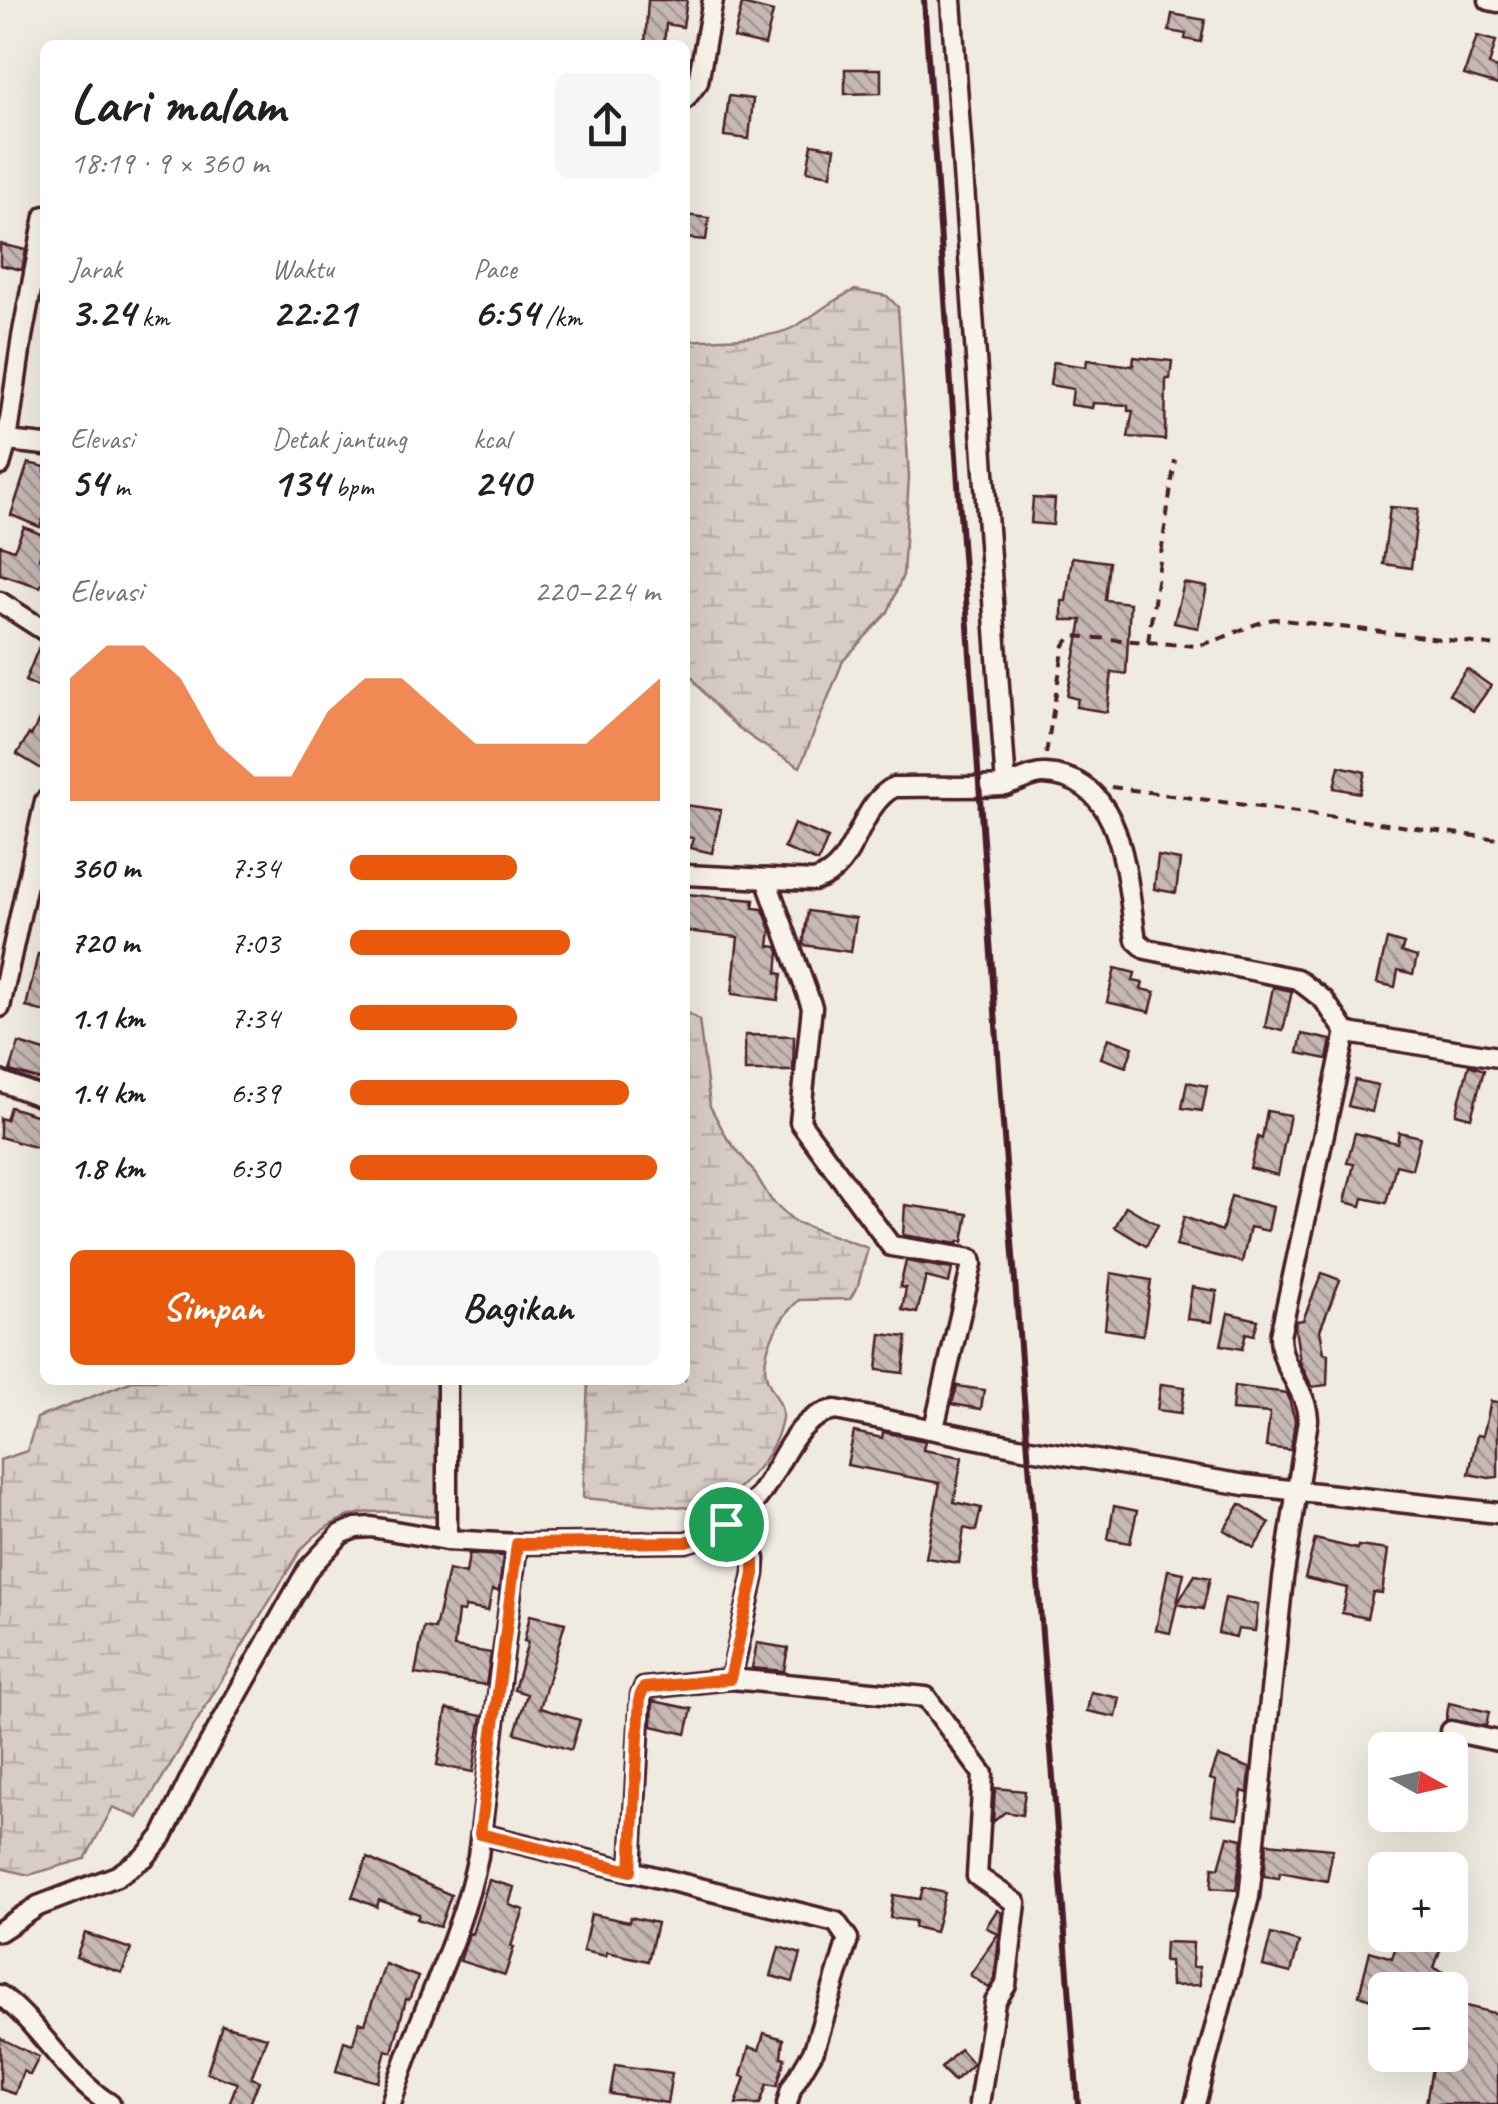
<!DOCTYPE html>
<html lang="id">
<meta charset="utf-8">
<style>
body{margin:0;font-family:Caveat,sans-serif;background:#f6f6f6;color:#202124;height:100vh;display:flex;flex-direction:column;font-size:38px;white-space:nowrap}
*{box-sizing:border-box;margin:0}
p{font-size:32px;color:#757577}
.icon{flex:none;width:55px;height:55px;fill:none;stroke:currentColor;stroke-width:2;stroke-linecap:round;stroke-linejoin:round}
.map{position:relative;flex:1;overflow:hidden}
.side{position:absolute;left:40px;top:40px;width:650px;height:1345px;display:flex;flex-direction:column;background:#fff;border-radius:15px;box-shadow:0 10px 40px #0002}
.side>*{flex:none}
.needle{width:65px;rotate:98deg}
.controls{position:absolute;left:1368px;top:1732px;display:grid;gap:20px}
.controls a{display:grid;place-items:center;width:100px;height:100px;border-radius:15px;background:#fff;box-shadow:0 10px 40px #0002;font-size:50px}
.pin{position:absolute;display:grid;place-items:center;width:85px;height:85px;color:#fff;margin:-42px;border:5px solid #fff;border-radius:50%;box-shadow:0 2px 10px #0007}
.round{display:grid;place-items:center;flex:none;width:105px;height:105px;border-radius:15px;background:#f6f6f6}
.headline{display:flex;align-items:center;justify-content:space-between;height:170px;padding:0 30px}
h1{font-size:55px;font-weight:800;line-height:75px}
.stats{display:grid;grid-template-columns:repeat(3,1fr);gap:15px;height:170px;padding:10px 30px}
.stats div{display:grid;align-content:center}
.stats b{font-size:42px;font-weight:800}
.stats small{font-size:28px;font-weight:400}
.stats p{font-size:28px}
.chart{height:280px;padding:20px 30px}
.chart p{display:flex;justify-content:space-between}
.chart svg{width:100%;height:180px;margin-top:10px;fill:#ea580c;opacity:.7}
.button{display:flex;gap:20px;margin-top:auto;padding:20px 30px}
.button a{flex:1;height:115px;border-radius:15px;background:#ea580c;color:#fff;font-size:40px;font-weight:800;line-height:115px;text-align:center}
.button a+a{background:#f6f6f6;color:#202124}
ul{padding:0 30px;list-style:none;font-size:32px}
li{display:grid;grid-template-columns:160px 120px 1fr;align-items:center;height:75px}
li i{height:25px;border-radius:12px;background:#ea580c}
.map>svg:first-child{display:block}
.wetland{fill:url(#wetland-marsh);stroke:#917678;stroke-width:2.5}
.building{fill:url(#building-back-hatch);stroke:#4a1f2b;stroke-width:2.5}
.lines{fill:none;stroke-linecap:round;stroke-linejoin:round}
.minor-casing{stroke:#4a1f2b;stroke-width:25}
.path{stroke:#4a1f2b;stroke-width:4;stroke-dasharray:10 8;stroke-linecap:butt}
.minor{stroke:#f7f3e8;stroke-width:18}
.rail{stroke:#4a1f2b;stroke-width:6}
.route-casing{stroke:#fff;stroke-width:20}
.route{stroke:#ea580c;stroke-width:12}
</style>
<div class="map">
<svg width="1498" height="2104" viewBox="0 0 1498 2104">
<defs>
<pattern id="wetland-marsh" width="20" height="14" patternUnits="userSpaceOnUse" patternTransform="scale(2.5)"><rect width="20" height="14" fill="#d8cdc6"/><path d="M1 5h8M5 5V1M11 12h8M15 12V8" fill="none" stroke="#bbb0aa"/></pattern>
<pattern id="building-back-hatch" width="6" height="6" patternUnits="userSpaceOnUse" patternTransform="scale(2.5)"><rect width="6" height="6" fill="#c6b8b3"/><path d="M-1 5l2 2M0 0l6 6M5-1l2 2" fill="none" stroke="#a39592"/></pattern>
</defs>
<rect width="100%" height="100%" fill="#f0ebe0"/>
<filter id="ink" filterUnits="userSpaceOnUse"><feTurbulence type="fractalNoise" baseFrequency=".01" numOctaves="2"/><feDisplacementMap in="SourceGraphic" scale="20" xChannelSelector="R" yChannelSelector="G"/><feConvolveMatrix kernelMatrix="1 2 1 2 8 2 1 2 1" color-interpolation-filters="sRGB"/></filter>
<g filter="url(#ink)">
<!-- wetland -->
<g class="wetland">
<path d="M 855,290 L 887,296 L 898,307 L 909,477 L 903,575 L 888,612 L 843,661 L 800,767 C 748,738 718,718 685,667 L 685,341 C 715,338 769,341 794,327 C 816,315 831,300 855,290 Z"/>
<path d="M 685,1011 L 699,1020 L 710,1106 L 727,1138 L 753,1170 L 771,1200 L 795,1222 L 868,1248 L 858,1285 L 850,1299 L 799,1300 C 781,1316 761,1349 766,1375 C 769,1391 784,1401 782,1418 C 775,1459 743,1485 713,1510 L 583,1498 L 588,1380 L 685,1380 Z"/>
<path d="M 135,1380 L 443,1380 L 436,1517 C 378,1508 342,1504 300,1551 L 138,1818 L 113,1807 L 85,1859 L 29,1875 L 0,1868 L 0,1460 L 27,1451 L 37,1418 Z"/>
</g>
<!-- building -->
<g class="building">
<polygon points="648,0 687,0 683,27 666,24 664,45 645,45"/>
<polygon points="742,4 773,12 765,45 734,38"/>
<polygon points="1172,14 1205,20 1201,42 1185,39 1186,34 1169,31"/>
<polygon points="1477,36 1496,41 1489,65 1498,68 1498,85 1464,75"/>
<polygon points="845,69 881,69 881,93 845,94"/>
<polygon points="729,96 753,99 749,139 724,136"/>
<polygon points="812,144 835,148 831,175 807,171"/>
<polygon points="685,215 709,218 706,240 685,238"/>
<polygon points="0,244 26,250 22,270 0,265"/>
<polygon points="1134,357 1172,361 1170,379 1166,379 1165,440 1128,437 1133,411 1128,411 1128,405 1093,403 1092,408 1071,405 1073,389 1050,385 1053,362 1086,367 1087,360 1133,366"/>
<polygon points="28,463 45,467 45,514 40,527 11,515"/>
<polygon points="1033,498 1055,499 1053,525 1031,523"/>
<polygon points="1390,507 1418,509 1411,568 1383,564"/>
<polygon points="24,527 45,536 39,559 45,561 45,577 40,587 0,574 0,545 14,550"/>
<polygon points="1072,557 1109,562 1105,600 1130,603 1126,674 1112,672 1107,712 1076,707 1078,699 1067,696 1082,620 1062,620 1062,601 1066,601"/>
<polygon points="1184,583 1207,587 1198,628 1174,623"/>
<polygon points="41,642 45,643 45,690 25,681"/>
<polygon points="1467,669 1491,686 1473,711 1449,694"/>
<polygon points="45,708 45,771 17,754 29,734 31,736"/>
<polygon points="1339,766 1365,772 1360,793 1334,788"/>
<polygon points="685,805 721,810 712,853 691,848 694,838 685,837"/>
<polygon points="794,824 828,838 818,862 784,848"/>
<polygon points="1158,856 1180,860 1176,893 1154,889"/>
<polygon points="685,894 754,900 753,908 763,909 771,930 769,946 777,947 779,952 777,973 782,974 778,1000 732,994 738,937 685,931"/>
<polygon points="808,911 856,918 851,952 803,945"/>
<polygon points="1387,939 1404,944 1401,952 1417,957 1413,974 1398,970 1395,987 1377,983"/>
<polygon points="38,954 45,955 45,1012 26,1007"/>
<polygon points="1115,968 1135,973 1133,981 1143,983 1141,989 1155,992 1150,1012 1107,1002"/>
<polygon points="1273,987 1292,991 1283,1031 1265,1027"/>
<polygon points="1302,1034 1331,1040 1327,1059 1298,1053"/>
<polygon points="745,1035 794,1036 793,1071 745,1071"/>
<polygon points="1108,1038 1133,1047 1126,1067 1101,1058"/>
<polygon points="19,1043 45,1051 45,1081 10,1071"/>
<polygon points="1469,1065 1484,1070 1471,1118 1456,1114"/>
<polygon points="1355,1080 1378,1085 1372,1112 1348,1106"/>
<polygon points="1187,1082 1207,1086 1202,1111 1182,1108"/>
<polygon points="10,1107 45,1118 45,1150 0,1137 0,1118 6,1120"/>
<polygon points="1267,1111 1290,1115 1278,1175 1250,1168 1258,1137 1262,1139"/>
<polygon points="1399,1132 1420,1137 1412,1169 1396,1165 1386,1203 1363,1198 1361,1206 1345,1202 1354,1164 1347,1163 1355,1133 1397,1143"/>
<polygon points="1231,1196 1273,1207 1268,1231 1250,1227 1242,1262 1176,1246 1184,1217 1222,1231"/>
<polygon points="905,1205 968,1214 963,1242 959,1241 958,1244 903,1235"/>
<polygon points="1126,1206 1158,1225 1146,1246 1115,1227"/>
<polygon points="906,1261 952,1269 949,1283 926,1277 917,1313 902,1310 906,1288 900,1287"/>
<polygon points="1111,1273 1151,1280 1143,1335 1105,1329"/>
<polygon points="1322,1273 1340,1280 1320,1330 1324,1353 1328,1354 1327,1385 1312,1387 1300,1362 1295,1327 1296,1321 1303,1320"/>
<polygon points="1192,1287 1217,1291 1212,1322 1187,1319"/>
<polygon points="1228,1313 1258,1320 1254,1335 1246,1333 1242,1349 1221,1345"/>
<polygon points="881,1334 907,1337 903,1373 877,1370"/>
<polygon points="1161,1384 1185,1387 1181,1413 1157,1410"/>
<polygon points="957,1386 984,1390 981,1409 952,1404"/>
<polygon points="1234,1386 1287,1393 1295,1420 1291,1450 1266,1447 1270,1413 1232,1410"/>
<polygon points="1491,1401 1498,1402 1498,1477 1489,1478 1469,1474 1477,1435 1483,1436"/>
<polygon points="854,1432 882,1438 883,1432 925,1441 923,1450 962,1457 954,1502 981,1508 976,1531 964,1528 959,1563 926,1558 940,1483 847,1465"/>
<polygon points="1240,1504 1270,1523 1254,1548 1224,1530"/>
<polygon points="1114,1506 1137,1511 1130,1543 1108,1539"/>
<polygon points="1315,1539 1357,1549 1358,1546 1388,1550 1382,1593 1373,1592 1367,1618 1342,1613 1347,1588 1305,1578"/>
<polygon points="469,1554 503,1556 499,1591 492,1590 488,1611 465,1607 464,1612 458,1611 454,1647 491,1653 486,1685 415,1674 424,1627 435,1629 448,1570 466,1574"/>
<polygon points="1168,1570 1184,1573 1170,1633 1156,1630"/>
<polygon points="1195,1575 1210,1578 1203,1609 1177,1604"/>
<polygon points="1225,1598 1258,1605 1255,1631 1238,1629 1236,1637 1218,1633"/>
<polygon points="530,1615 565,1623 540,1708 580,1720 571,1750 515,1733 527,1694 514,1690 528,1642 524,1641"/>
<polygon points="757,1643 788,1648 784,1671 752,1668"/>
<polygon points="1091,1692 1120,1698 1116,1717 1087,1711"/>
<polygon points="653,1701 692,1709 686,1734 652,1726"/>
<polygon points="1449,1703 1489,1712 1486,1726 1446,1720"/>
<polygon points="447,1709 482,1716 473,1772 437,1765"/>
<polygon points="1218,1756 1250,1768 1248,1793 1242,1791 1238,1819 1211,1815 1216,1781 1210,1779"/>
<polygon points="995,1788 1025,1791 1022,1815 1005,1812 993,1822"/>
<polygon points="1228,1836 1243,1839 1236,1890 1211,1888 1213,1867 1219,1868"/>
<polygon points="1267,1843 1333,1849 1327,1881 1280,1872 1279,1878 1264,1876"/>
<polygon points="367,1858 451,1895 440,1927 417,1919 419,1914 379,1900 377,1907 352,1897"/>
<polygon points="489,1880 514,1887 509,1905 524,1910 511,1946 514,1947 505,1975 460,1961 469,1933 472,1934"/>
<polygon points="923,1888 945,1893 935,1932 914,1927 915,1921 890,1918 893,1895 920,1899"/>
<polygon points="997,1910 1002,1913 994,1981 989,1988 970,1975 998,1934 986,1927"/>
<polygon points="591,1914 629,1922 630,1917 657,1923 648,1961 607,1952 606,1956 583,1951"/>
<polygon points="85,1933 131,1949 122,1973 76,1957"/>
<polygon points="1271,1934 1299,1942 1291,1973 1263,1966"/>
<polygon points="1400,1935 1445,1935 1434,1968 1444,1972 1437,1990 1385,1990 1385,2004 1359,1995 1370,1951 1392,1958"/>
<polygon points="1165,1942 1193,1943 1192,1967 1199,1967 1200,1985 1171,1986 1170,1961 1164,1961"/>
<polygon points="779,1947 801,1954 793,1982 771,1976"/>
<polygon points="385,1964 418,1977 409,2000 406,1999 392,2052 386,2050 378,2082 336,2071 344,2041 353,2044 359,2022 365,2024"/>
<polygon points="1450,2002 1498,2014 1498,2104 1426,2104 1434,2055 1450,2055"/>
<polygon points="222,2025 267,2037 251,2078 259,2081 250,2104 229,2104 237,2083 207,2073"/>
<polygon points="764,2033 783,2039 781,2057 785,2058 777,2086 767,2084 760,2104 736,2104 745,2077 741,2076 749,2047 759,2050"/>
<polygon points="0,2038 39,2057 30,2075 23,2071 15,2094 0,2089"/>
<polygon points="960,2049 973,2064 954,2081 941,2068"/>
<polygon points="615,2065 672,2073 667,2103 610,2094"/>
</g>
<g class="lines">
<defs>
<g id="minor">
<polyline points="951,0 1006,786"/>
<polyline points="1489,0 1498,2"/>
<polyline points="685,99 698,82 713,0"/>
<polyline points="7,441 45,445"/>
<polyline points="0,465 7,441 22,337 45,216"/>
<polyline points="0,602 45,631"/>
<path d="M 685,875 L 814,881 C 858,869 856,807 894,787 C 929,786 966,788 1001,786 C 1016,785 1031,773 1045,774 C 1126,778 1126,880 1136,940 L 1146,949 L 1297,979 L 1324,1000 L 1346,1032 L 1354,1034 L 1498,1057"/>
<polyline points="766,879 812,1007 800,1122 891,1246 971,1259 972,1264 934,1428"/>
<polyline points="0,1007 45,801"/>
<polyline points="0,1081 45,1098"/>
<polyline points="727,1523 741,1546 755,1559 754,1574 731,1679 644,1688 641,1696 631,1871 836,1922 848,1939 814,2050 791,2089 787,2104"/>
<polyline points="447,1540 447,1380"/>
<polyline points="731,1679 926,1697 983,1774 977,1876 1016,1903 1006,1985 995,2002 979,2104"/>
<polyline points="1451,1731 1498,1741"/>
<polyline points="481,1834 631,1871"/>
<path d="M 0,1931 L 38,1906 L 117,1876 L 145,1857 L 162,1837 L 192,1775 L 308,1569 L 341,1534 L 356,1528 L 371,1527 L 447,1540 L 517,1544 L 686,1542 C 711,1535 735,1521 754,1502 C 781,1472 791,1416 836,1410 L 1018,1447 L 1245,1485 L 1498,1513"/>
<path d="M 0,1995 C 42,2026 65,2076 110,2104"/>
<path d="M 391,2104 C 416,2018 460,1944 478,1856 L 517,1544"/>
<path d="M 1195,2104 L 1249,1897 L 1283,1579 L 1308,1420 C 1307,1389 1280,1368 1280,1336 L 1346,1032"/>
</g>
</defs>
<!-- minor casing -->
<use href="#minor" class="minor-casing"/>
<!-- path -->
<g class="path">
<polyline points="1148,642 1175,460"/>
<path d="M 1046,754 L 1064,645 L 1073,636 L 1195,646 C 1223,641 1247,624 1275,619 L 1498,646"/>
<polyline points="1111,787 1498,839"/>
</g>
<!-- minor -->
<use href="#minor" class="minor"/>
<!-- rail -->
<polyline class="rail" points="924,0 1002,1111 1078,2104"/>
</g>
</g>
<g class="lines" filter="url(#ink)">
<defs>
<polygon id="route" points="726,1524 741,1546 754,1560 754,1574 730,1679 644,1688 640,1696 631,1871 480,1834 517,1544 686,1542 706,1536"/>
</defs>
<!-- route casing -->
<use href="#route" class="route-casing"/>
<!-- route -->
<use href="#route" class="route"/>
</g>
</svg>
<div class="controls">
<a><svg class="needle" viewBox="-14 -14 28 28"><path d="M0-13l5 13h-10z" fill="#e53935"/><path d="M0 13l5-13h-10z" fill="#757577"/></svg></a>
<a>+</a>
<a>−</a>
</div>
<div class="pin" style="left:726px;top:1524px;background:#1e9e55"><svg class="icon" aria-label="arrive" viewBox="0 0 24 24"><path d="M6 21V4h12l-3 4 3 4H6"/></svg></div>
<section class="side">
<div class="headline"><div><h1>Lari malam</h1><p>18:19 · 9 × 360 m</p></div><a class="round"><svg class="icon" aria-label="share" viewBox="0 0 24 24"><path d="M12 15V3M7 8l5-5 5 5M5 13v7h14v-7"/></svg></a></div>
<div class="stats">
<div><p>Jarak</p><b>3.24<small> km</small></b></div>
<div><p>Waktu</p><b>22:21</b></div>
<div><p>Pace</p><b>6:54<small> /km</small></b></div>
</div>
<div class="stats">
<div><p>Elevasi</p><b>54<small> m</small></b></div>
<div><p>Detak jantung</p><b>134<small> bpm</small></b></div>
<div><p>kcal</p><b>240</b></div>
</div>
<div class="chart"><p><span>Elevasi</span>220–224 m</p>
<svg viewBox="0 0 160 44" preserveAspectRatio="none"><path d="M0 44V14L10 6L20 6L30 14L40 30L50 38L60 38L70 22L80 14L90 14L100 22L110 30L120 30L130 30L140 30L150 22L160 14V44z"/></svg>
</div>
<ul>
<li><b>360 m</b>7:34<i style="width:54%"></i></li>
<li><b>720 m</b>7:03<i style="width:71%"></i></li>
<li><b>1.1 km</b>7:34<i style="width:54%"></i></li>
<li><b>1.4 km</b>6:39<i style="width:90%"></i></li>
<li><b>1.8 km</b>6:30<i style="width:99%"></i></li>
</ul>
<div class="button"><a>Simpan</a><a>Bagikan</a></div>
</section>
</div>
